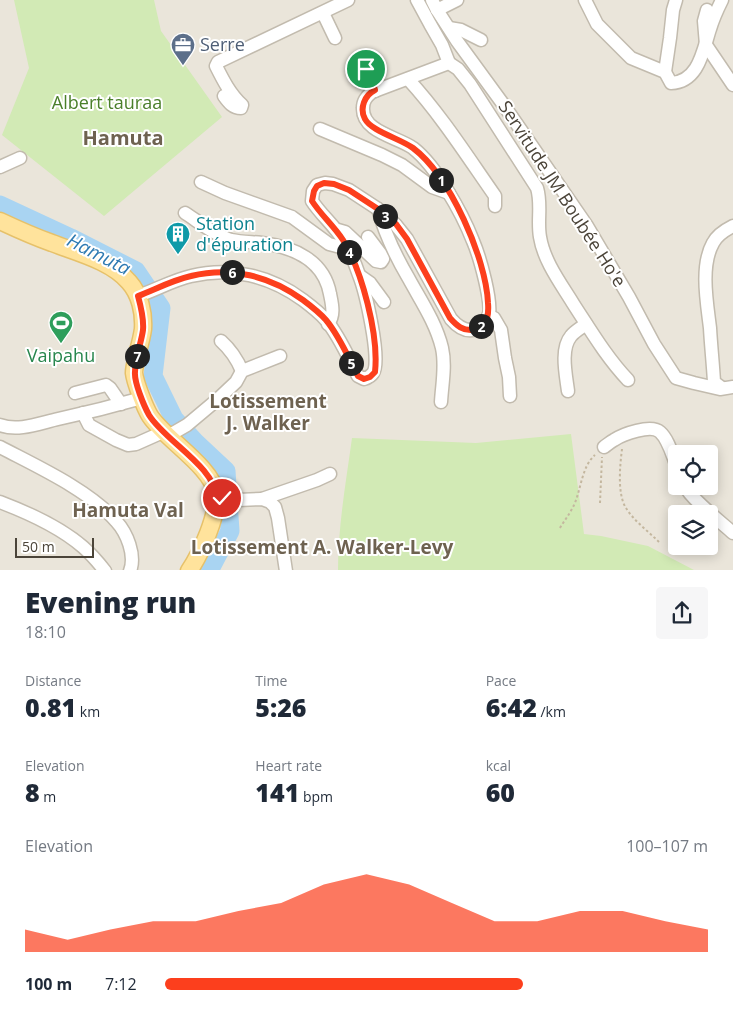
<!DOCTYPE html>
<meta charset="utf-8">
<style>
body{margin:0;font-family:"Open Sans",sans-serif;background:#f6f6f7;color:#1f2937;height:100vh;display:flex;flex-direction:column;font-size:19px;white-space:nowrap}
*{box-sizing:border-box;margin:0}
p{font-size:16px;color:#747a83}
.icon{flex:none;width:28px;height:28px;fill:none;stroke:currentColor;stroke-width:2;stroke-linecap:round;stroke-linejoin:round}
.map{position:relative;height:570px;overflow:hidden}
.panel{display:flex;flex-direction:column;background:#fff;flex:1}
.panel>*{flex:none}
.fabs{position:absolute;left:668px;top:445px;display:grid;gap:10px}
.fabs a{display:grid;place-items:center;width:50px;height:50px;border-radius:5px;background:#fff;box-shadow:0 2px 12px #0003;font-size:25px}
.scale{position:absolute;left:15px;bottom:12px;width:79px;box-sizing:border-box;padding-left:5px;border:2px solid #4b4439;border-top:0;font-size:14px;line-height:18px;white-space:nowrap;color:#4b4439;-webkit-text-stroke:4px #fff;paint-order:stroke}
.pin{position:absolute;display:grid;place-items:center;width:42px;height:42px;color:#fff;margin:-21px;border:2px solid #fff;border-radius:50%;box-shadow:0 1px 5px #0007}
.km{position:absolute;width:25px;height:25px;margin:-12px;border-radius:50%;background:#222;color:#fff;font-size:14px;line-height:25px;text-align:center}
.round{display:grid;place-items:center;flex:none;width:52px;height:52px;border-radius:5px;background:#f6f6f7}
.headline{display:flex;align-items:center;justify-content:space-between;height:85px;padding:0 25px}
h1{font-size:28px;font-weight:800;line-height:38px}
.stats{display:grid;grid-template-columns:repeat(3,1fr);gap:8px;height:85px;padding:5px 25px}
.stats div{display:grid;align-content:center}
.stats b{font-size:25px;font-weight:800}
.stats small{font-size:14px;font-weight:400}
.stats p{font-size:14px}
.chart{height:140px;padding:10px 25px}
.chart p{display:flex;justify-content:space-between}
.chart svg{width:100%;height:90px;margin-top:5px;fill:#fc3f1d;opacity:.7}
ul{padding:0 25px;list-style:none;font-size:16px}
li{display:grid;grid-template-columns:80px 60px 1fr;align-items:center;height:38px}
li i{height:12px;border-radius:6px;background:#fc3f1d}
.map>svg:first-child{display:block}
.residential{fill:#eae5da;fill-rule:evenodd}
.green{fill:#d2eab5}
.lines{fill:none;stroke-linecap:round;stroke-linejoin:round}
.river{stroke:#a9d4f2;stroke-width:19}
.minor-casing{stroke:#c2bbae;stroke-width:15}
.major-casing{stroke:#e6c16a;stroke-width:19}
.path{stroke:#c4b79f;stroke-width:2;stroke-dasharray:2.5 2.5;stroke-linecap:butt}
.minor{stroke:#fff;stroke-width:12}
.major{stroke:#ffe39c;stroke-width:16}
.route-casing{stroke:#fff;stroke-width:10}
.route{stroke:#fc3f1d;stroke-width:6}
.labels{text-anchor:middle;stroke-width:4;stroke-linejoin:round;paint-order:stroke}
.service-label{font-size:18px;fill:#4e5e75;stroke:#fff;text-anchor:start}
.park-label{font-size:18px;fill:#4a7f2a;stroke:#fff}
.street-label{font-size:18px;fill:#4b4439;stroke:#fff}
.culture-label{font-size:18px;fill:#0d838f;stroke:#fff;text-anchor:start}
.leisure-label{font-size:18px;fill:#27864d;stroke:#fff}
.water-label{font-size:19px;font-style:italic;fill:#2e7ab2;stroke:#fff}
.neighbourhood-label{font-size:19px;font-weight:bold;fill:#6e6250;stroke:#fff}
.quarter-label{font-size:20px;font-weight:bold;fill:#6e6250;stroke:#fff}
</style>
<div class="map">
<svg width="733" height="571" viewBox="0 0 733 571">
<rect width="100%" height="100%" fill="#f6f3ec"/>
<!-- residential -->
<path class="residential" d="M 0,0 L 733,0 L 733,570 L 0,570 ZM 676,454 L 709,454 L 709,486 L 676,486 ZM 676,514 L 709,514 L 709,546 L 676,546 Z"/>
<!-- green -->
<g class="green">
<polygon points="14,0 154,0 161,31 222,117 104,216 2,135 29,68"/>
<path d="M 571,434 L 584,534 L 601,536 L 648,546 L 694,570 L 338,570 C 338,526 346,482 352,438 L 476,443 Z"/>
</g>
<g class="lines">
<!-- river -->
<polyline class="river" points="0,205 71,238 136,271 161,308 153,376 174,419 195,442 226,471 230,531 209,571"/>
<defs>
<g id="minor">
<polyline points="417,0 430,24 442,45 449,63"/>
<polyline points="432,0 437,10 457,41 503,104 587,226 629,297 654,344 676,378 694,383 720,389 733,387"/>
<path d="M 585,0 L 597,24 L 631,58 L 665,72 L 671,83 C 699,82 703,50 710,29 C 713,19 717,10 722,0"/>
<polyline points="437,10 457,0"/>
<polyline points="707,10 704,21 706,45 733,85"/>
<polyline points="323,13 335,38"/>
<polyline points="449,28 461,30 481,40"/>
<polyline points="362,63 371,77 375,91"/>
<polyline points="665,72 670,38 673,10 676,0"/>
<path d="M 408,79 C 441,115 467,156 495,196 L 495,206"/>
<path d="M 224,96 C 229,103 233,108 241,108 L 242,105 C 230,94 223,80 216,66 L 218,62 L 348,0"/>
<polyline points="320,129 382,155 402,165 432,187 449,193"/>
<polyline points="0,167 20,158"/>
<polyline points="201,182 225,193 292,217 329,244 348,249"/>
<path d="M 378,209 C 385,234 396,257 409,279 C 421,301 436,323 442,348 C 446,366 442,384 441,402"/>
<path d="M 185,213 C 199,222 215,235 231,240 C 241,242 252,242 262,243 C 293,247 324,260 330,294 C 332,304 335,315 328,324"/>
<polyline points="338,230 345,232 376,261 381,262 383,259 380,253 368,237"/>
<polyline points="360,276 370,283 384,302"/>
<path d="M 138,296 C 156,290 173,280 191,276 C 231,266 270,276 303,300 C 311,306 319,312 326,320 C 340,337 348,357 358,376 L 364,379 C 367,378 371,376 373,373 C 382,361 365,290 359,275 C 355,263 350,251 343,240 C 335,226 321,215 312,201 L 313,191 L 317,185 L 325,183 L 333,184 L 349,190 L 378,209 L 395,224 L 407,239 L 451,319 C 457,326 466,333 477,329 C 481,327 486,323 488,319 C 494,305 479,255 473,241 C 466,223 457,206 447,190 C 438,175 427,159 413,148 C 398,137 362,132 363,108 C 363,101 366,97 372,92 L 449,63 L 458,69 L 470,84 L 537,188 C 542,204 537,221 540,237 C 544,262 562,285 574,305 C 591,331 607,358 628,380"/>
<polyline points="488,316 494,318 501,330 505,358 509,377 510,396"/>
<path d="M 221,341 C 231,350 237,359 242,371"/>
<path d="M 722,388 L 714,382 C 713,364 711,346 710,328 C 707,303 700,266 713,243 C 717,235 725,230 733,226"/>
<path d="M 568,391 C 566,375 560,349 571,336 C 575,331 581,328 586,324"/>
<polyline points="75,393 106,385 110,388 121,404"/>
<polyline points="83,413 89,425 116,440 128,445 136,444 163,432"/>
<path d="M 0,425 C 18,432 40,423 58,419 C 86,413 114,406 142,398"/>
<polyline points="168,436 187,425 218,399 236,382 242,371 280,356"/>
<path d="M 0,447 C 36,466 89,490 116,521 C 127,533 136,555 130,571"/>
<path d="M 604,447 C 607,445 610,442 614,440 C 623,434 651,424 660,432 C 668,439 672,454 676,464"/>
<path d="M 685,486 C 690,498 722,523 733,533"/>
<polyline points="216,497 238,500 262,499 270,502 275,507 278,518 286,571"/>
<polyline points="262,499 317,480 330,474"/>
<path d="M 0,502 C 29,513 60,527 83,547 C 91,554 98,562 105,571"/>
</g>
<path id="major" d="M 0,221 C 17,229 35,237 52,243 C 78,253 111,261 129,282 C 140,294 144,313 143,329 C 142,336 140,344 138,351 C 137,358 134,366 134,373 C 135,382 145,408 150,416 C 165,439 212,467 216,493 C 219,514 201,553 189,571"/>
</defs>
<!-- minor casing -->
<use href="#minor" class="minor-casing"/>
<!-- major casing -->
<use href="#major" class="major-casing"/>
<!-- path -->
<g class="path">
<path d="M 622,449 C 620,465 617,494 626,508 C 634,521 648,531 659,542"/>
<polyline points="600,503 602,457"/>
<path d="M 560,528 C 564,521 569,515 573,507 C 581,492 581,467 595,455"/>
</g>
<!-- minor -->
<use href="#minor" class="minor"/>
<!-- major -->
<use href="#major" class="major"/>
</g>
<g class="lines">
<defs>
<path id="route" d="M 222,498 L 216,497 C 216,468 164,440 149,415 C 144,406 134,382 135,372 C 135,358 141,344 143,330 C 144,319 141,307 138,296 C 156,289 173,280 191,276 C 231,266 270,276 303,300 C 311,306 319,312 326,320 C 340,337 348,357 358,376 L 364,379 L 370,377 L 375,372 C 379,335 362,271 343,240 C 334,226 321,215 312,201 L 314,191 L 317,186 L 324,183 L 334,184 L 349,190 L 378,209 L 396,224 L 407,239 L 450,318 C 457,326 463,331 473,330 C 487,328 489,315 488,303 C 486,258 450,176 413,148 C 401,139 371,131 365,119 C 359,108 365,95 375,90 L 371,77 L 366,69"/>
</defs>
<!-- route casing -->
<use href="#route" class="route-casing"/>
<!-- route -->
<use href="#route" class="route"/>
</g>
<!-- icons -->
<defs>
<symbol id="office-pin" viewBox="-11 -11 22 30"><path d="M0 17L-7.5 6A9.5 9.5 0 1 1 7.5 6Z" fill="#5c6f8a" stroke="#fff"/><path d="M-6-3h4V-5.5h4V-3h4V5H-6ZM-1-4.5V-3h2v-1.5ZM-6 0V1H6V0Z" fill="#fff"/></symbol>
<symbol id="building-pin" viewBox="-11 -11 22 30"><path d="M0 17L-7.5 6A9.5 9.5 0 1 1 7.5 6Z" fill="#0f9aa8" stroke="#fff"/><path d="M-4-6H4V6H1V3H-1V6H-4ZM-2.5-4.3h1.7v1.8h-1.7ZM.8-4.3h1.7v1.8H.8ZM-2.5-1h1.7V.8h-1.7ZM.8-1h1.7V.8H.8Z" fill="#fff"/></symbol>
<symbol id="stadium-pin" viewBox="-11 -11 22 30"><path d="M0 17L-7.5 6A9.5 9.5 0 1 1 7.5 6Z" fill="#2e9e5b" stroke="#fff"/><path d="M0-5a6.5 5 0 1 0 0 10a6.5 5 0 1 0 0-10ZM-3.5-1.8h7v3.6h-7Z" fill="#fff"/></symbol>
</defs>
<g fill-rule="evenodd">
<use href="#office-pin" x="169" y="31" width="28" height="38"/>
<use href="#building-pin" x="164" y="220" width="28" height="38"/>
<use href="#stadium-pin" x="47" y="309" width="28" height="38"/>
</g>
<g class="labels">
<!-- service labels -->
<g class="service-label">
<text x="200" y="51">Serre</text>
</g>
<!-- park labels -->
<g class="park-label">
<text x="107" y="109">Albert tauraa</text>
</g>
<!-- street labels -->
<g class="street-label">
<text transform="translate(562 194) rotate(57)" y="6">Servitude JM Boubée Ho'e</text>
</g>
<!-- culture labels -->
<g class="culture-label">
<text x="196" y="230">Station<tspan x="196" dy="21">d'épuration</tspan></text>
</g>
<!-- leisure labels -->
<g class="leisure-label">
<text x="61" y="362">Vaipahu</text>
</g>
<!-- water labels -->
<g class="water-label">
<text transform="translate(99 254) rotate(27)" y="7">Hamuta</text>
</g>
<!-- neighbourhood labels -->
<g class="neighbourhood-label">
<text x="268" y="408">Lotissement<tspan x="268" dy="22">J. Walker</tspan></text>
<text x="128" y="517">Hamuta Val</text>
<text x="322" y="554">Lotissement A. Walker-Levy</text>
</g>
<!-- quarter labels -->
<g class="quarter-label">
<text x="123" y="145">Hamuta</text>
</g>
</g>
</svg>
<div class="fabs">
<a><svg class="icon" aria-label="locate" viewBox="0 0 24 24"><circle cx="12" cy="12" r="6"/><path d="M12 2v4M12 18v4M2 12h4M18 12h4"/></svg></a>
<a><svg class="icon" aria-label="layers" viewBox="0 0 24 24"><path d="M12 4l9 5-9 5-9-5zM3 14l9 5 9-5"/></svg></a>
</div>
<div class="scale">50 m</div>
<div class="pin" style="left:366px;top:69px;background:#1e9e55"><svg class="icon" aria-label="arrive" viewBox="0 0 24 24"><path d="M6 21V4h12l-3 4 3 4H6"/></svg></div>
<div class="pin" style="left:222px;top:498px;background:#d93025"><svg class="icon" aria-label="check" viewBox="0 0 24 24"><path d="M5 12l5 5 9-10"/></svg></div>
<b class="km" style="left:441px;top:180px">1</b>
<b class="km" style="left:481px;top:326px">2</b>
<b class="km" style="left:385px;top:216px">3</b>
<b class="km" style="left:349px;top:252px">4</b>
<b class="km" style="left:351px;top:363px">5</b>
<b class="km" style="left:232px;top:272px">6</b>
<b class="km" style="left:137px;top:356px">7</b>
</div>
<section class="panel">
<div class="headline"><div><h1>Evening run</h1><p>18:10</p></div><a class="round"><svg class="icon" aria-label="share" viewBox="0 0 24 24"><path d="M12 15V3M7 8l5-5 5 5M5 13v7h14v-7"/></svg></a></div>
<div class="stats">
<div><p>Distance</p><b>0.81<small> km</small></b></div>
<div><p>Time</p><b>5:26</b></div>
<div><p>Pace</p><b>6:42<small> /km</small></b></div>
</div>
<div class="stats">
<div><p>Elevation</p><b>8<small> m</small></b></div>
<div><p>Heart rate</p><b>141<small> bpm</small></b></div>
<div><p>kcal</p><b>60</b></div>
</div>
<div class="chart"><p><span>Elevation</span>100–107 m</p>
<svg viewBox="0 0 160 44" preserveAspectRatio="none"><path d="M0 44V33L10 38L20 33L30 29L40 29L50 24L60 20L70 11L80 6L90 11L100 20L110 29L120 29L130 24L140 24L150 29L160 33V44z"/></svg>
</div>
<ul>
<li><b>100 m</b>7:12<i style="width:66%"></i></li>
</ul>
</section>
